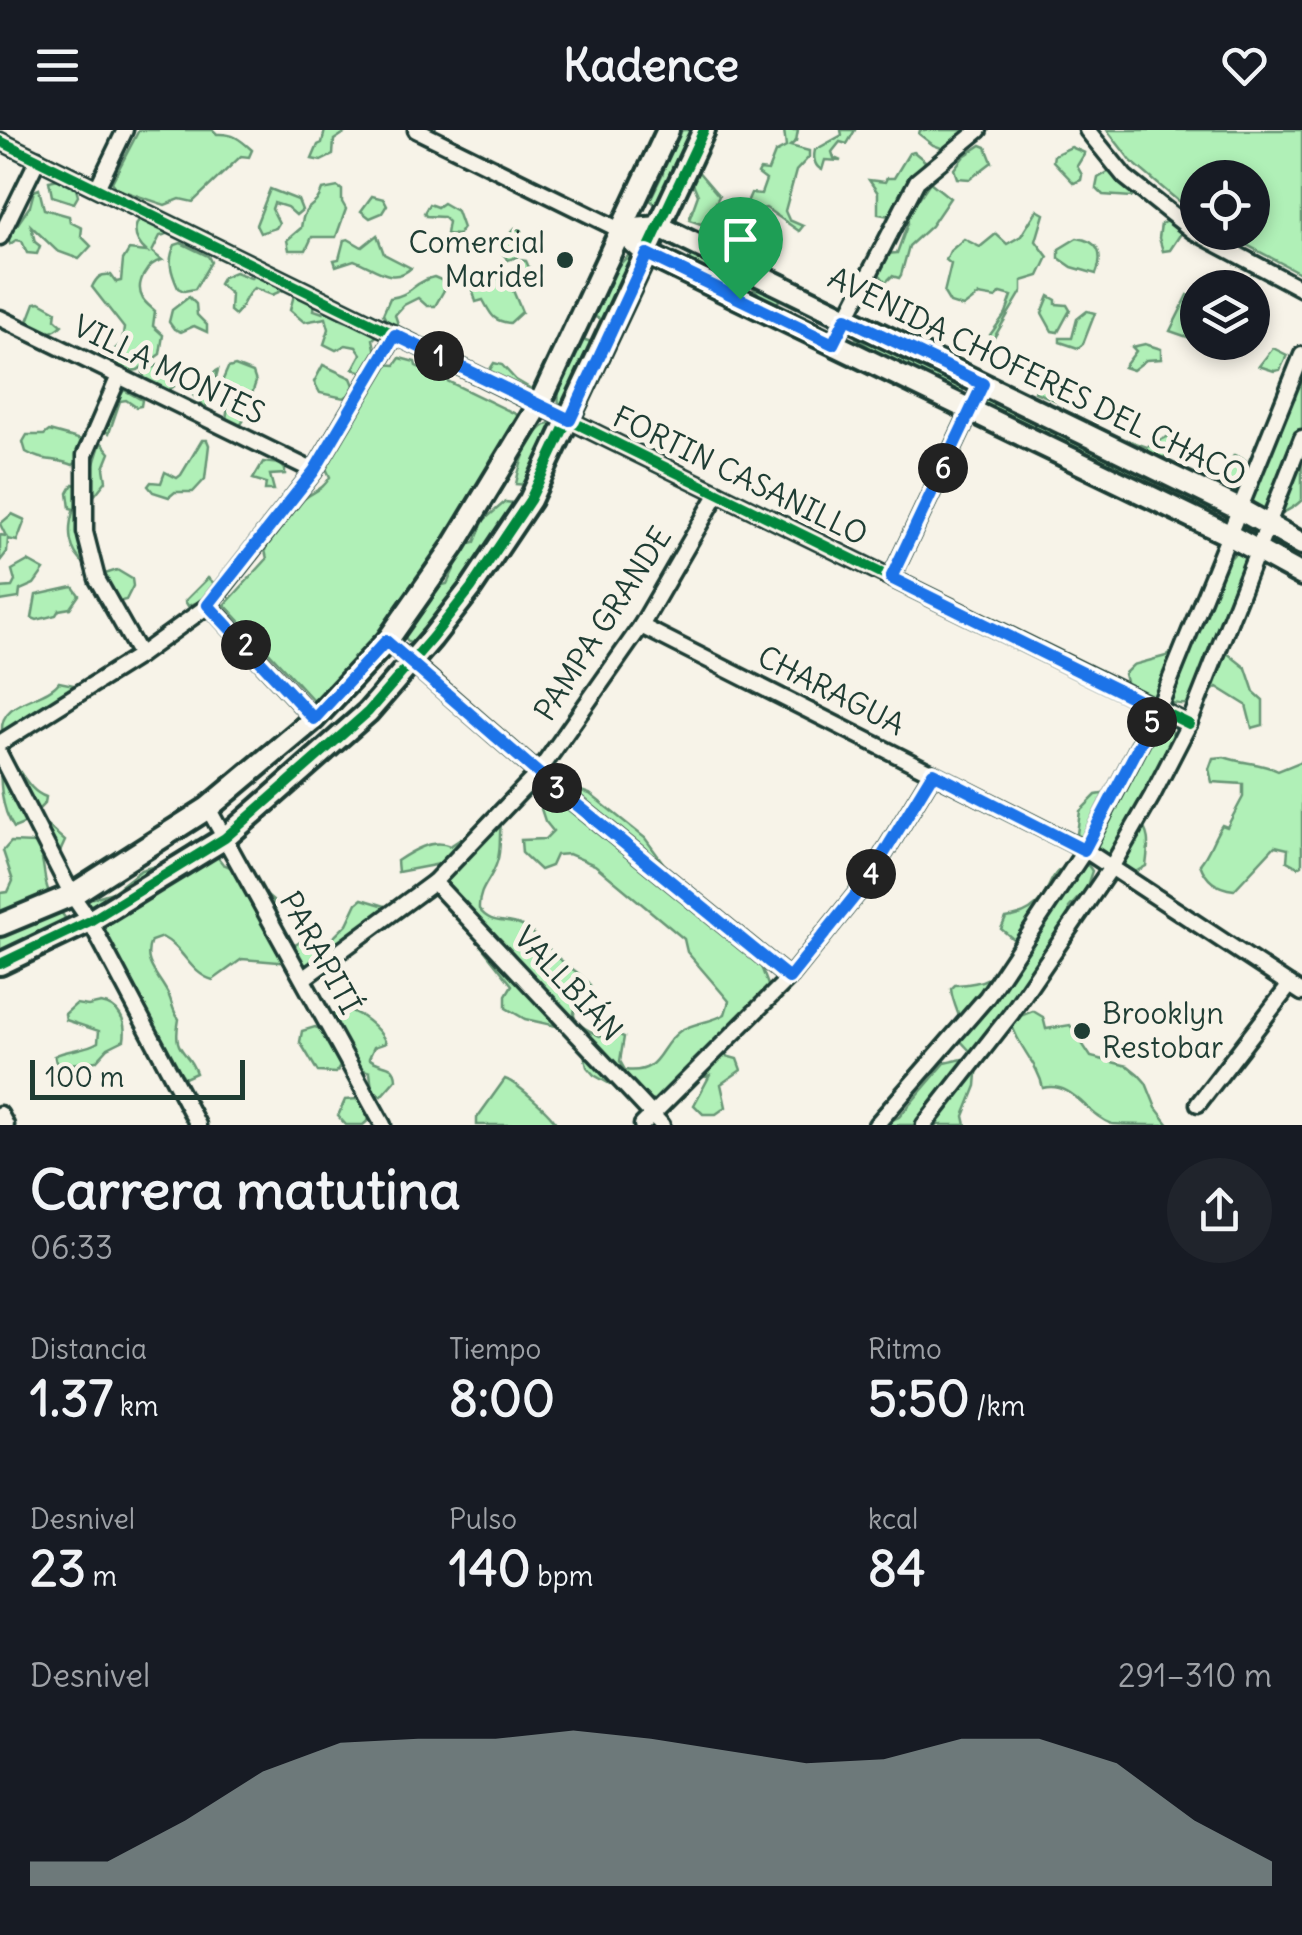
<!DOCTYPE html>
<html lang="es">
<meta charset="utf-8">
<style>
body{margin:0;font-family:Delius,sans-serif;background:#20242c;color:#f1f3f6;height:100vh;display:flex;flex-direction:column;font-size:38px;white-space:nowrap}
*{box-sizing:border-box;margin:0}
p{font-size:32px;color:#9ea1a6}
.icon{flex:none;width:55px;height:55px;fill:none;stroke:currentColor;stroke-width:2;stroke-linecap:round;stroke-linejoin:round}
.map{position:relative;height:995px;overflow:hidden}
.panel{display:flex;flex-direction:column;background:#171b24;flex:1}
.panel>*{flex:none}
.controls{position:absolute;left:1180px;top:30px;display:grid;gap:20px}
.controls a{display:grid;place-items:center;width:90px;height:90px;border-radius:50%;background:#171b24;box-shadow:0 5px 15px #0003;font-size:50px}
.scale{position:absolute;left:30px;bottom:25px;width:215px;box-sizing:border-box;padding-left:10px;border:5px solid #1f3d34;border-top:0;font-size:28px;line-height:35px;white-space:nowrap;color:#1f3d34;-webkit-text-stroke:8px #f7f3e8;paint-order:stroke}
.pin{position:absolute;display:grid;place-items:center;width:85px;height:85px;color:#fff;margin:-102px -42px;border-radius:50% 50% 50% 0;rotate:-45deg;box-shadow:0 0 10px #0007}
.pin .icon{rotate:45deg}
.km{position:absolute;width:50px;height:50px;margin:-25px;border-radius:50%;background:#222;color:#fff;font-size:28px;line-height:50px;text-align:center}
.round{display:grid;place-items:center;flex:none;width:105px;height:105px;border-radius:52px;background:#20242c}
.overview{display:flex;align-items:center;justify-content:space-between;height:170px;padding:0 30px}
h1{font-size:55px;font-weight:700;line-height:75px}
.figures{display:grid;grid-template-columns:repeat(3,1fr);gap:15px;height:170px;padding:10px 30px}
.figures div{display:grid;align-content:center}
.figures b{font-size:50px;font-weight:700}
.figures small{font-size:28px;font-weight:400}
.figures p{font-size:28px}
.chart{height:280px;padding:20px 30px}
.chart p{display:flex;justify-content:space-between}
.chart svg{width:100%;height:180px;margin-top:10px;fill:#92a19f;opacity:.7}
header{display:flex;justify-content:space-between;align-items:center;height:130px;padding:0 30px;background:#171b24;font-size:45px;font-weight:700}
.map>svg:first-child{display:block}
.green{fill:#b0f0b7;stroke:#689676;stroke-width:2.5}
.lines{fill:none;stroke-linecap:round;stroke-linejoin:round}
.street-casing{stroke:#1f3d34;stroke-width:21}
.secondary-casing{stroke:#1f3d34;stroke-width:28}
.street{stroke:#f7f3e8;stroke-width:14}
.secondary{stroke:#f7f3e8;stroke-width:20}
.cycleway-casing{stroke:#f7f3e8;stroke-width:16}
.cycleway{stroke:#00873e;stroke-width:10}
.route-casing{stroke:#fff;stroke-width:20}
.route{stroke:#1a73e8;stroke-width:12}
.poi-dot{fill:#1f3d34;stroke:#f7f3e8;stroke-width:4}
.labels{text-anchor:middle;stroke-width:10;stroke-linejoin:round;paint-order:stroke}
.poi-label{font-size:30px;fill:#1f3d34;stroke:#f7f3e8;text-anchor:end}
.street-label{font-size:30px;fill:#1f3d34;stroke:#f7f3e8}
</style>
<header><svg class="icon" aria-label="menu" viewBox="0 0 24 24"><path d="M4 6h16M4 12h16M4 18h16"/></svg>Kadence<svg class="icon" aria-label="heart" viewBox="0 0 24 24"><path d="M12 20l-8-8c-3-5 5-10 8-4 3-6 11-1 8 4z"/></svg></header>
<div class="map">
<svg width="1302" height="995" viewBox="0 0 1302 995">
<rect width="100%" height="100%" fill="#f7f3e8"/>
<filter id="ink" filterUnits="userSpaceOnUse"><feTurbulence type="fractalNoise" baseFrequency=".01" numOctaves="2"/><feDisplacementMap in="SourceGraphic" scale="20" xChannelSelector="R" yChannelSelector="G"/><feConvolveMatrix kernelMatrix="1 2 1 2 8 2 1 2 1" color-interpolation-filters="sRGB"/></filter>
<g filter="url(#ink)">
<!-- green -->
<g class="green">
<path d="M 139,0 L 213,0 L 217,4 C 233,3 240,9 252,20 L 249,27 L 241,26 L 193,72 L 180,69 L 165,75 L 117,59 L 112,52 Z"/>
<polygon points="325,0 349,0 334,10 333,25 321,31 312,29 318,15 322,13"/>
<polygon points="683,0 696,0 661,74 655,74 650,70 663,43 660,33 664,8"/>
<polygon points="784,0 798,0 796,11 790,16 809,21 809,27 796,41 785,81 789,90 803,96 799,101 766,78 748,81 745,77 751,63 761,64 766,50 758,44 760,40 768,41 775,23 786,17"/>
<path d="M 841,0 L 855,0 L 847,14 L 840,12 L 832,22 L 834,28 L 841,31 L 825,30 L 822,40 C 814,36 813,29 815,20 L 842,5 Z"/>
<polygon points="920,0 966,0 969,3 952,22 933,15 919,4"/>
<polygon points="1107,0 1302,0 1302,144 1224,103 1252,102 1252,48 1198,48 1197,87 1131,31"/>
<polygon points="981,15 986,17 992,32 970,49 957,48 954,39 964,26"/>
<polygon points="1071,17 1085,23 1077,36 1082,45 1081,50 1074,53 1053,31 1054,25"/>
<path d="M 914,22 L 925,31 C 920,46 907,51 900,64 C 895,73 896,79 889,86 L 878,84 L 878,63 L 869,50 L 885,52 L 887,48 L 894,48 L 909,23 Z"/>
<polygon points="696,39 719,66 708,89 701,94 689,90 698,65 689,44"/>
<polygon points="1108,42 1115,43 1135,62 1132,67 1103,65 1096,58 1098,48"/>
<polygon points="63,48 75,55 78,66 74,73 52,66 49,51"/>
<polygon points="930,52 950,68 931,96 909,116 901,145 899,148 892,146 886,152 879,144 886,124 897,123 908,93 907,86"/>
<path d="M 338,57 L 342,60 L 342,72 L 346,79 L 336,107 L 312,107 L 306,120 L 289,120 L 287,110 L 301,98 C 305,69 314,83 322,60 Z"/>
<polygon points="39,59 44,79 69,86 70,92 82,98 81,106 91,116 79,129 57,121 31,96 35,112 40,116 37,124 27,123 22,111 16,110 10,114 8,108 30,76 34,61"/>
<polygon points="270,59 298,70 302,80 296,85 287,77 274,73 272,79 279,93 276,98 260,103 256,95"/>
<polygon points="372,66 384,69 387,75 382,83 370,88 361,81"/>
<polygon points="443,73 457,81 463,98 458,105 446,104 448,92 443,87 426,86 424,83 429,74 437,77"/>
<path d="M 156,79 L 169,89 L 167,104 L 160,106 L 152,122 L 162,130 C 147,133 134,154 143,169 C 146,174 151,177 155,181 L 153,196 L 163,205 L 160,224 L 138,240 L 125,242 L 119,235 L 114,220 L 122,213 L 124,198 L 92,157 C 97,147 100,144 111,145 L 116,152 L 121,151 L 123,130 L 129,120 L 147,122 C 129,106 132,87 156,79 Z"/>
<polygon points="1037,80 1044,84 1036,111 1048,127 1039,146 1022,151 1022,161 992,211 990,205 1006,183 1012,166 1001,163 996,168 979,165 963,177 950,173 944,163 951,134 946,130 950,121 964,109 980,117 996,104 1007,114 1021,106"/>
<polygon points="1167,91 1175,97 1181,95 1184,99 1170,120 1163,121 1159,108 1161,94"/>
<polygon points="515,98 521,100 522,115 517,127 508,130 499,119 497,110 505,109"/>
<path d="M 377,105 L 384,124 L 411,138 C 392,156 374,137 354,130 L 336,136 L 334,130 L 339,129 L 344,110 L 348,109 L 362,117 Z"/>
<path d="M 1077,108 C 1099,111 1104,124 1096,144 L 1072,137 L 1059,128 L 1059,119 Z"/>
<path d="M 181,113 L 208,126 L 211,132 L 195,159 L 184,161 L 178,158 C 171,142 167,131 175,115 Z"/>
<path d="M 698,122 L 784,164 L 777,173 L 765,171 L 750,154 C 720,150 712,154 689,130 Z"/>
<polygon points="630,124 638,127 632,157 638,163 630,177 611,194 595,187 597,171 604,167 608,146"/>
<path d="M 519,130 L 526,131 L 531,142 L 521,152 L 514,151 L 512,158 L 522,182 L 510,193 C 492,191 491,184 483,170 L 476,172 L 473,161 L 476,155 C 495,150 509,148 519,130 Z"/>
<path d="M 235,142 L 251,148 L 259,142 L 286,159 L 272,165 L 254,158 C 244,166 244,177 235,185 L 230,181 L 231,164 L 219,154 L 223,147 Z"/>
<path d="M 434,147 L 448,153 L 435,176 L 427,176 L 418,168 L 404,175 L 395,185 L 398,194 L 388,194 L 383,184 L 390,168 C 411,166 414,151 434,147 Z"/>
<polygon points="304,163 315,172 314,180 323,183 329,179 345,184 342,190 365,198 375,192 381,202 373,209 376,223 363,242 353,239 361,224 356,217 346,215 336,220 324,214 329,199 326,188 304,192 290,180 294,165"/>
<polygon points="1188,165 1198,171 1197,181 1190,192 1197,198 1197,206 1190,208 1170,201"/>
<polygon points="1049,166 1056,170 1056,174 1067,175 1070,180 1058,202 1052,201 1042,183"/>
<polygon points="189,167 196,174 197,185 207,195 207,202 194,196 181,202 174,199 169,192 172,180"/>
<path d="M 40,172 L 56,181 L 55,189 L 62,195 C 51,207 39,202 25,199 L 35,173 Z"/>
<polygon points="1087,181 1095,183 1083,214 1078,218 1060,212 1060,208 1072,208 1077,189"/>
<polygon points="855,197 969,247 960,267 944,271 911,239 875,231 880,224 856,208"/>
<path d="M 585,210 L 589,211 L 592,219 L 606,230 L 604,237 L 593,240 L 567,277 L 560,276 C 553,263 571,216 585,210 Z"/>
<polygon points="1145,214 1161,219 1161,229 1146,230 1133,240 1124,237 1136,221 1132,217"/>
<polygon points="1273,218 1287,225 1280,240 1274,241 1259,236"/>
<path d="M 1302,226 L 1302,370 C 1287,384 1275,386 1256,388 L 1236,367 L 1243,357 L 1259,351 L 1266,324 L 1289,269 L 1295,268 Z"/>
<path d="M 400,228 L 415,232 L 416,236 L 522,287 L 415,470 L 342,550 L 315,572 L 225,475 L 267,429 L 265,420 L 273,399 C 292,392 290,380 304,369 C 315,360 322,361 330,347 L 325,336 L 339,304 L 362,276 L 383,234 L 395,235 Z"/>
<polygon points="494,233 502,235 516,250 538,263 535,269 492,249 489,241"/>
<polygon points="159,235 166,239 176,238 180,244 178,253 163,265 145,252 143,242"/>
<polygon points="323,235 351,248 356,260 344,268 320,263 314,252"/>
<path d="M 235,236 L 253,243 L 256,252 C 250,266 249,286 239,297 L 225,295 L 229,271 L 223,257 L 218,266 L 205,277 L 186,258 L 218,240 L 215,251 L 221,254 L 228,238 Z"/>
<polygon points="1041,248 1058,249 1057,271 1035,262"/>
<polygon points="124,260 142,270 141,276 136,277 126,270 120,271 109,303 104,301 102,296"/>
<polygon points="988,266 1176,354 1177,365 1082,322 1080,333 1022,292 993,295 985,272"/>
<path d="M 549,293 L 555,295 L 528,355 L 516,354 C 520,333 528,304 549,293 Z"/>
<path d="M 49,301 L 82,310 L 77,322 L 78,331 L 73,335 C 56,328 42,332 26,322 L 23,312 L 27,305 L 44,305 Z"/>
<path d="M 1173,304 L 1172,316 L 1165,327 C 1149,330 1138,321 1125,314 L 1127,310 L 1147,317 Z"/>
<polygon points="202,310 207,310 209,315 205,349 193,362 175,362 169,367 153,362 148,356 151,352 161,353 165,342 177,348 181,345"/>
<polygon points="101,312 110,323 104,338 106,351 94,366 91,343"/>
<polygon points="1234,325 1245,330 1237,363 1209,387 1177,374 1180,365 1216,359"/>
<polygon points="263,332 280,334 285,339 285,344 270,345 274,360 265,360 266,353 253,349"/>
<path d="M 73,354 L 79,356 L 82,424 L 86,435 C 68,422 67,399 74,379 L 70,378 L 68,363 Z"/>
<polygon points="505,372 513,373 516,381 414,520 402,503 439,456 447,454 466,414 475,412 484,390"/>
<polygon points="12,384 25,390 17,411 8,409 7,422 0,431 0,405 6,406 0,394"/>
<path d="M 1236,422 L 1247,427 L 1251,438 C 1236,464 1219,484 1217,515 L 1246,538 L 1254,562 L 1263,570 L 1263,595 L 1252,598 L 1246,575 L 1217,557 C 1211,562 1204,568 1197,572 C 1181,580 1143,565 1127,556 L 1124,544 L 1133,535 L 1166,526 L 1181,515 L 1219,441 Z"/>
<polygon points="28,431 44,440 34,454 20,460 19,468 0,471 0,458 12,457 15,451 12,440"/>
<polygon points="117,440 132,449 133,456 126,470 117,472 99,446"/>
<polygon points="208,448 216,455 214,466 188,476 185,471"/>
<polygon points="73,457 79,465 70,478 59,480 56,485 37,490 32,488 36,465"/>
<path d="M 59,552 L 74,555 L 77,561 L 13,602 L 2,601 C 0,569 45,571 59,552 Z"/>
<path d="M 1158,580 C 1162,586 1171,594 1172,601 C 1179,625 1137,658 1138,690 C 1152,705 1148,717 1146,736 L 1135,742 L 1095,720 L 1077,704 L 1080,681 L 1096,665 L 1108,663 L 1129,624 L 1136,591 Z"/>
<path d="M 0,622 C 21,634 24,659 46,667 L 45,673 L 37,681 L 38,687 L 65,711 L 60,722 L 42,730 C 45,741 44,752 49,762 C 55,778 68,788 75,804 L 39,828 L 0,839 L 0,763 L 8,762 L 13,751 L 3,721 L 11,712 L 34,713 L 31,696 L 26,693 L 14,698 C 0,678 0,649 0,622 Z"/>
<path d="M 1224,627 C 1243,634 1260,632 1278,641 L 1302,631 L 1302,735 L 1298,737 L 1287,731 L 1288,719 L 1275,716 L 1234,760 C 1216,758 1206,750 1200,734 C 1211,721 1212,709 1222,695 L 1227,697 L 1243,667 L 1243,654 L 1212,652 L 1209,639 L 1213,628 Z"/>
<path d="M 567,656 L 590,664 L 645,708 L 680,756 L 758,811 L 760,834 L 773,868 L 743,904 L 715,923 L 737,929 L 741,940 L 721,954 L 726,977 L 716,984 L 703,984 L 694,975 L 710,945 L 700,948 L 673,971 L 649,976 L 594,945 L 587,937 L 581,912 L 561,897 L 525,889 L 506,878 L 506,865 L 512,855 L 481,816 L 477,804 L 460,787 L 448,780 L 443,769 L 445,745 L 440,734 L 398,742 L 397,731 C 412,721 433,708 450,716 L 470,703 L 485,685 L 496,680 L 502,689 C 498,703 502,718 497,732 C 492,750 478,758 479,779 C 492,796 504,788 522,796 C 536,803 542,813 553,823 C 565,836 580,841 590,855 C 570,884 564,889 600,906 L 612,902 L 624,907 L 620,931 L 625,940 C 661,945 658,916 680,901 C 694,892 711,893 725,884 L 729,871 L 687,822 L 684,809 L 595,735 L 569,724 L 556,725 L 551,736 L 540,740 L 522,723 L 521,710 L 545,709 L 553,701 L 545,691 L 541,679 Z"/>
<path d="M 196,710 L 207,714 L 223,734 L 235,739 L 273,771 L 282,805 L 295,815 L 302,811 L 327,814 L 347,794 L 357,773 L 362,769 L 385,776 L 385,782 L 369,789 L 314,835 L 242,829 L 213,850 C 190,844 184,818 162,807 L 151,811 C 141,834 160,846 169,866 C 173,875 172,880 179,889 C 172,925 187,917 196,943 L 185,948 L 171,930 L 103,797 L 88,781 L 89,769 L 113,762 L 141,740 L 167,733 Z"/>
<path d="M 1088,735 L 1092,741 L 1086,759 L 1069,778 L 1071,803 L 1067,815 L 977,921 L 971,922 L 958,908 L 961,891 C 957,880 952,870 951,859 L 955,855 C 996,853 994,844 1019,814 L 1001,799 L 1006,788 C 1053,782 1044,744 1064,738 C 1071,736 1081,737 1088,735 Z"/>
<path d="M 101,873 C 119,876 127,891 124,910 L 108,918 L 96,931 L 61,935 L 56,932 L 54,926 C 68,919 86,920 98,912 L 99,901 L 66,890 L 65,884 L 76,874 L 88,876 Z"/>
<path d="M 342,879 C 358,880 380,898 386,913 L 374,917 L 369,928 C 379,938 395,931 396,949 L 381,966 L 372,960 L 370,942 L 342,933 L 336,943 L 318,942 L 300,912 L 302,901 L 315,897 L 323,900 L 330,886 Z"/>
<path d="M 1033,881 L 1043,887 L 1046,899 L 1070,895 L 1091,927 L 1128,936 L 1138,944 L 1146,953 L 1156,978 L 1169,995 C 1153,995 1127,995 1112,994 C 1086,985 1074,951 1043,958 C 1038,934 1019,918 1012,895 L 1020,886 Z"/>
<polygon points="967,928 978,932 976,956 964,986 966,995 880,995 899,987 945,933"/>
<path d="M 505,949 C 517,953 552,984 557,995 L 477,995 L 477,988 Z"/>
<polygon points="357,969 367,976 371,988 363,995 346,995 338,986 345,970"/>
</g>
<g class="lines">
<defs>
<g id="street">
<polyline points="416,0 620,100"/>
<polyline points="1087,0 1125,47 1193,101 1302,159"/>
<polyline points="0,11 1189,594"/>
<polyline points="97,58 125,0"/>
<polyline points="0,107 38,29"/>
<polyline points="0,188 314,341"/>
<polyline points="833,214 917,51 979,0"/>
<polyline points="119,246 85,325 85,402 97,449 140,525"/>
<polyline points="891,448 983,254"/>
<polyline points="209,475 314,589"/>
<polyline points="641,496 1085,720 1302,863"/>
<polyline points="387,511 538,643 789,848"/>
<polyline points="0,613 140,525 209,475 314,341 395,205"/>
<polyline points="0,625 72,765 90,791 198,995"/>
<polyline points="208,678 383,995"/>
<polyline points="434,752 662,995"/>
<polyline points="304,848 434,752 538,643 641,496 718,363"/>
<polyline points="1198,974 1290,855"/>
<polyline points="0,984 6,995"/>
<polyline points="642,995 789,848 867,751 933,643"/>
<polyline points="876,995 987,867 1085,720 1158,580 1302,225"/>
<polyline points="924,995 1011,884 1112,736 1152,666 1189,594 1302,308"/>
</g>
<g id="secondary">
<polyline points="620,100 647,124 1229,405 1302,445"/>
<polyline points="620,100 660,97 1239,379 1302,414"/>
<polyline points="0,795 72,765 208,678 314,589 387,511 453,417 539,275 668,0"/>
<polyline points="0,834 90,791 225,708 368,582 432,508 471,458 530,370 704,0"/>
</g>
</defs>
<!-- street casing -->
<use href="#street" class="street-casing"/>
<!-- secondary casing -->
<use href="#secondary" class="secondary-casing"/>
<!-- street -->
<use href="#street" class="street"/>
<!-- secondary -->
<use href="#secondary" class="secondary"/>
<defs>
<g id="cycleway">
<polyline points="0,11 1189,594"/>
<polyline points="0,834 90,791 225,708 368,582 432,508 471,458 530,370 704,0"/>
</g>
</defs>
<!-- cycleway casing -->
<use href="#cycleway" class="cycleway-casing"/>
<!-- cycleway -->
<use href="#cycleway" class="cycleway"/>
</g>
</g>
<g class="lines" filter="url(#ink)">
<defs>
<polygon id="route" points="647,124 833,214 846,188 983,254 891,448 1158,580 1084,720 933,643 867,751 789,848 538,643 386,511 314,589 208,475 314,341 395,205 570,290"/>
</defs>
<!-- route casing -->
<use href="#route" class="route-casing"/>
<!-- route -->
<use href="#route" class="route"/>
</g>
<!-- markers -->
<g class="poi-dot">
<circle cx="565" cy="130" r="10"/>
<circle cx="1082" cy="901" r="10"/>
</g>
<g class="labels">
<!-- poi labels -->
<g class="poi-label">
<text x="545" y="123">Comercial<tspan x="545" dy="34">Maridel</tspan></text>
<text x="1102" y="894" text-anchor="start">Brooklyn<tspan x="1102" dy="34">Restobar</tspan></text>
</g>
<!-- street labels -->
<g class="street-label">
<text transform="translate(169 240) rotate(26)" y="10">VILLA MONTES</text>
<text transform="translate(1037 247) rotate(26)" y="10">AVENIDA CHOFERES DEL CHACO</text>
<text transform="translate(740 346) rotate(26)" y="10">FORTIN CASANILLO</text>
<text transform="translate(603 494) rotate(-57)" y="10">PAMPA GRANDE</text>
<text transform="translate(831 561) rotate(27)" y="10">CHARAGUA</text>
<text transform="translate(320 823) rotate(61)" y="10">PARAPITÍ</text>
<text transform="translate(568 854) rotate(47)" y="10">VALLBIÁN</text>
</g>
</g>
</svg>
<div class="controls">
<a><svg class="icon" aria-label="locate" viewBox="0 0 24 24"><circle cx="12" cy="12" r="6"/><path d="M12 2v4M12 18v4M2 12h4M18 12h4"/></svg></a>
<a><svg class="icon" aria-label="layers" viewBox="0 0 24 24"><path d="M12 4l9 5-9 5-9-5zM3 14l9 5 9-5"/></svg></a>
</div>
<div class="scale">100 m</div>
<div class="pin" style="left:740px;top:169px;background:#1e9e55"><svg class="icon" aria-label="arrive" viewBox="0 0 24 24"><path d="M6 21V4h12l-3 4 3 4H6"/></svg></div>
<b class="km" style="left:439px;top:226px">1</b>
<b class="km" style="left:246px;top:515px">2</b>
<b class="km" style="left:557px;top:658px">3</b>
<b class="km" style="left:871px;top:744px">4</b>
<b class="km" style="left:1152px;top:592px">5</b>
<b class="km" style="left:943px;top:338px">6</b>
</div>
<section class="panel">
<div class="overview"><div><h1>Carrera matutina</h1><p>06:33</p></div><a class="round"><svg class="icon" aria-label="share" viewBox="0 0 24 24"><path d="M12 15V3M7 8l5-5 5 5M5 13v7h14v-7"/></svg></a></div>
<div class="figures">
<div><p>Distancia</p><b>1.37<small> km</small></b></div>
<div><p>Tiempo</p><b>8:00</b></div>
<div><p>Ritmo</p><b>5:50<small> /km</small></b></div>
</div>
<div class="figures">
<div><p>Desnivel</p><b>23<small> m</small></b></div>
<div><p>Pulso</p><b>140<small> bpm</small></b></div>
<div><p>kcal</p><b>84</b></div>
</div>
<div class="chart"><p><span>Desnivel</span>291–310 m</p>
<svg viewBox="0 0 160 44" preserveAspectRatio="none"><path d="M0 44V38L10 38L20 28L30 16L40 9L50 8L60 8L70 6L80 8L90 11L100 14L110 13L120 8L130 8L140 14L150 28L160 38V44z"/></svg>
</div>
</section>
